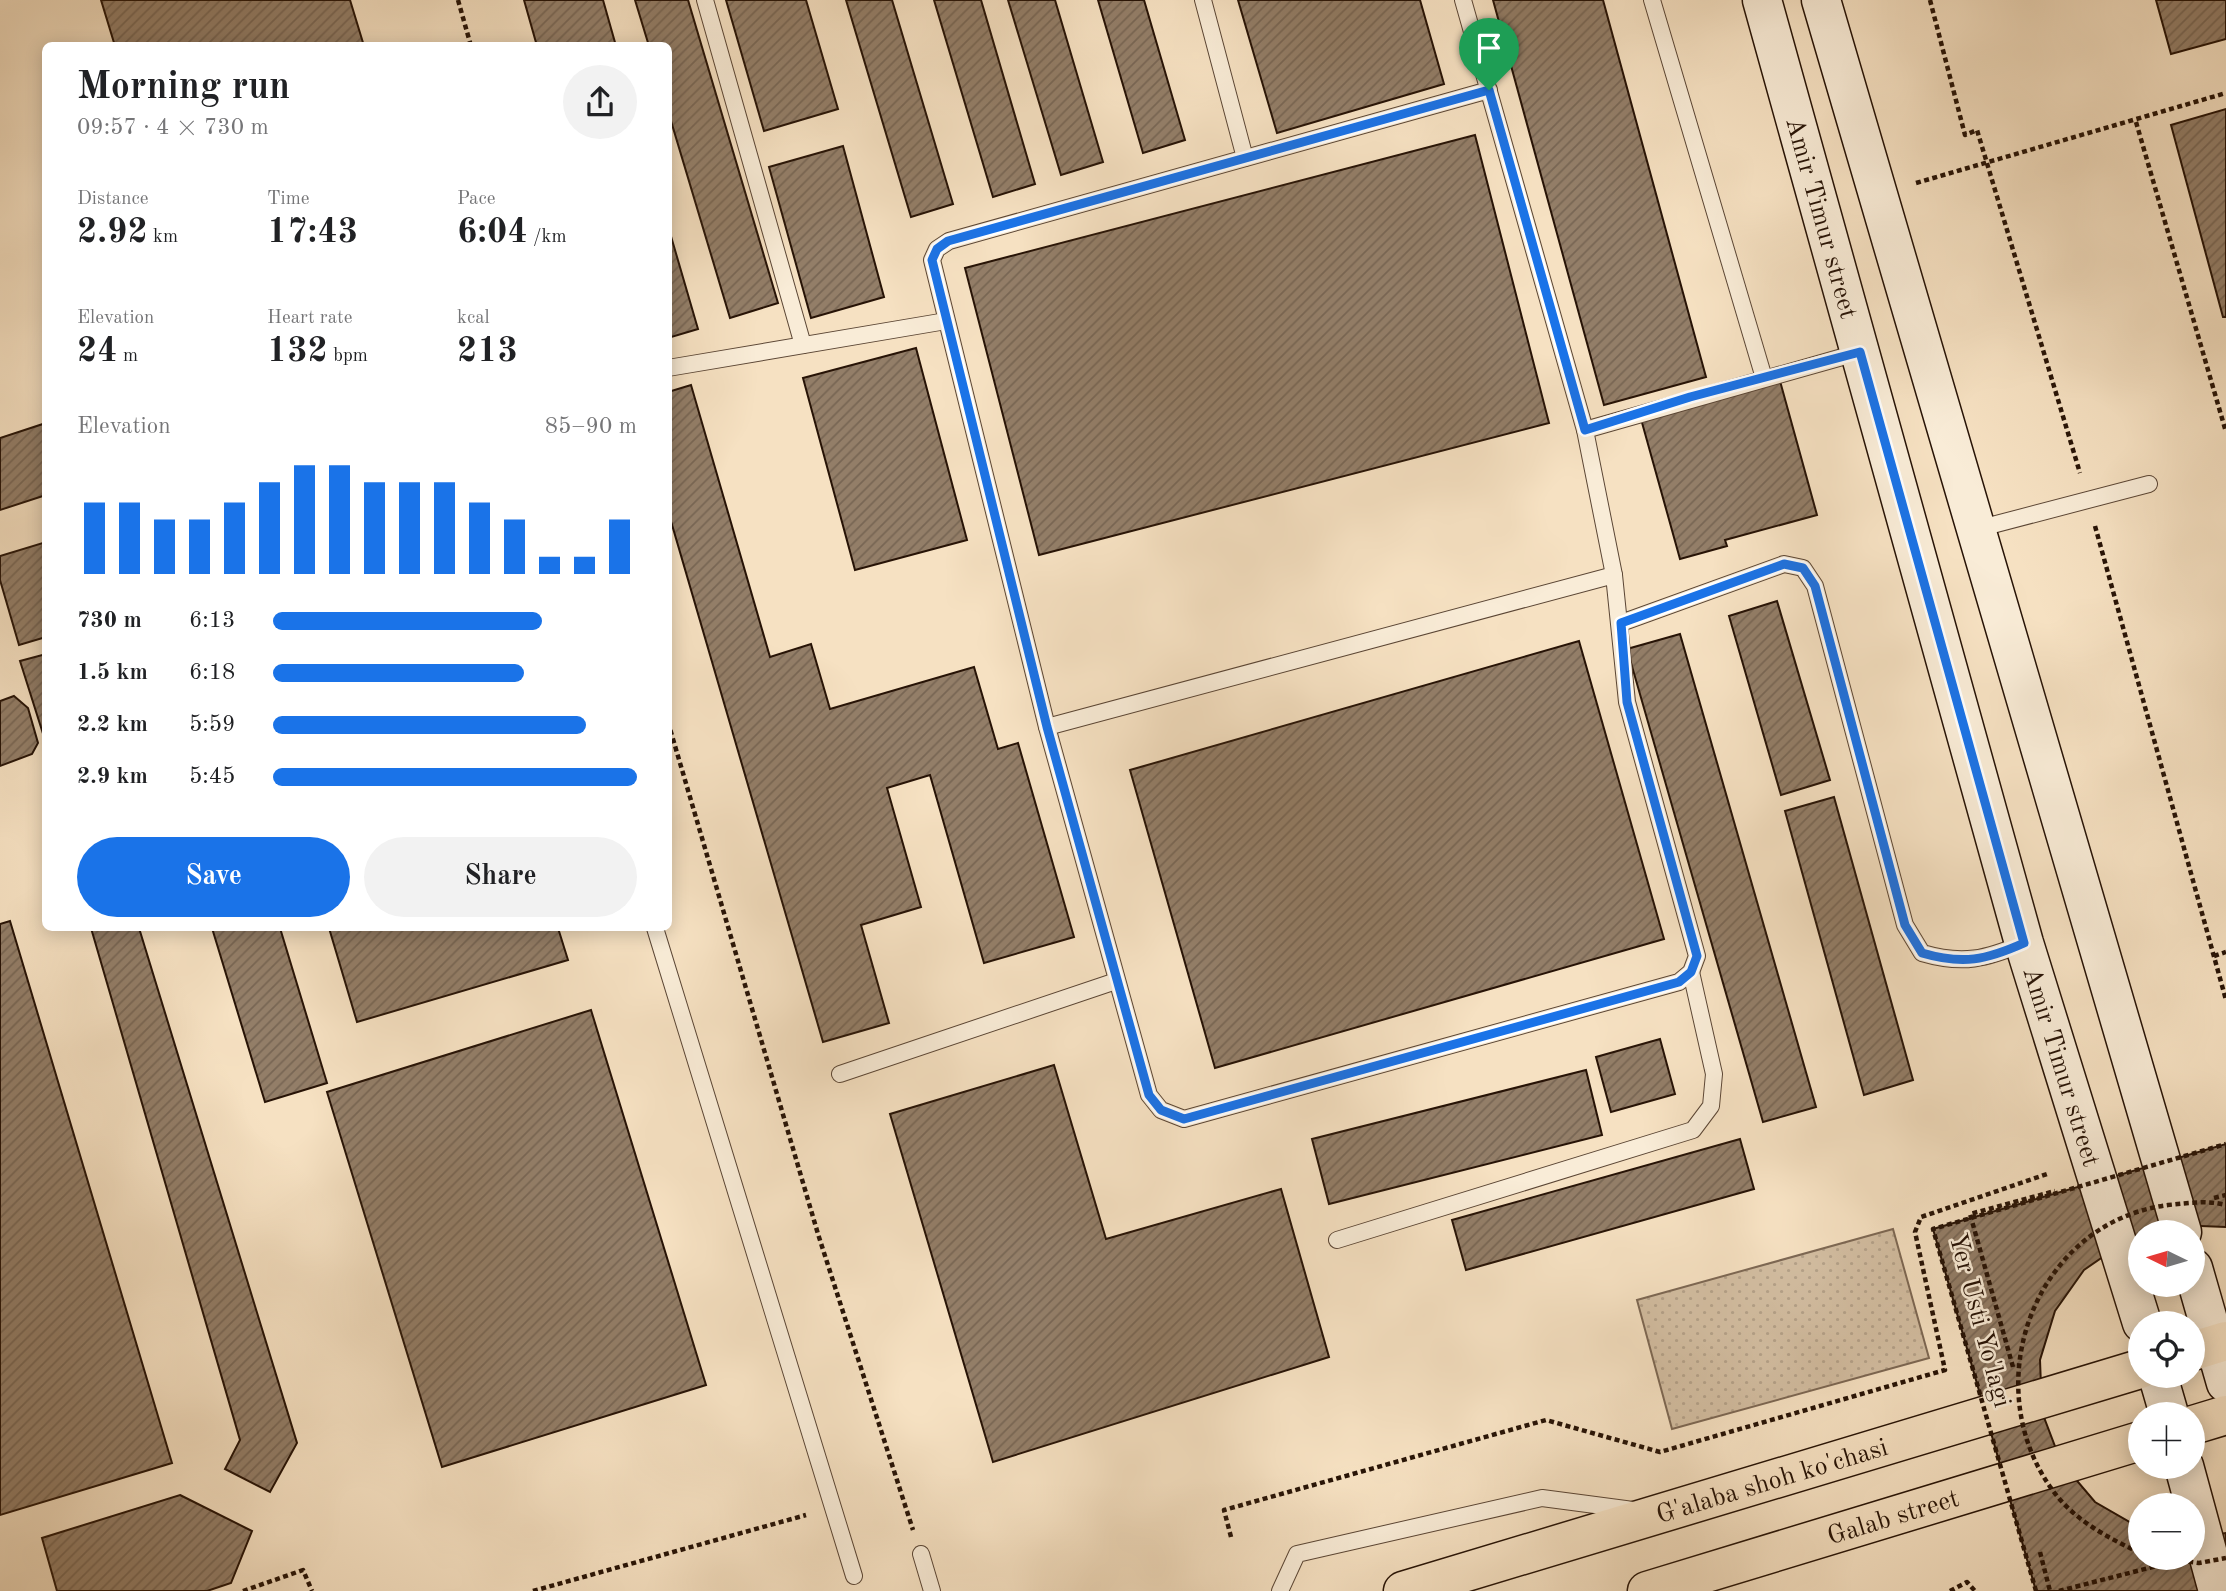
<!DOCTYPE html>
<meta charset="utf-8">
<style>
body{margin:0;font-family:"Old Standard TT",serif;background:#f2f2f2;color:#202124;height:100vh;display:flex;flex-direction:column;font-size:26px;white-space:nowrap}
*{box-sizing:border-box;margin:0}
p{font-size:23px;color:#757577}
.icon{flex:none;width:38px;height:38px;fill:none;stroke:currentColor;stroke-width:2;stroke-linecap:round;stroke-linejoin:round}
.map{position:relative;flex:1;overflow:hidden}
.sheet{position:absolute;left:42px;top:42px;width:630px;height:889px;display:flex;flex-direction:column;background:#fff;border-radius:10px;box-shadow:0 4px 18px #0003}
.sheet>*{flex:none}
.needle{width:46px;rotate:275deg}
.controls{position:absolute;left:2128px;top:1220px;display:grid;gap:14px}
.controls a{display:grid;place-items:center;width:77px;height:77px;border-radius:50%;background:#fff;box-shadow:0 4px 18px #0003;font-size:35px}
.pin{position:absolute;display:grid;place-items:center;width:60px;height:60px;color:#fff;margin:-72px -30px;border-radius:50% 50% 50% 0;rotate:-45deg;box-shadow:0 0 7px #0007}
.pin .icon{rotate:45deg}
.round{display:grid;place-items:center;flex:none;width:74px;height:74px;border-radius:37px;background:#f2f2f2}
.summary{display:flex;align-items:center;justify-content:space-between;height:119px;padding:0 35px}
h1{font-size:38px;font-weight:600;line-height:52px}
.metrics{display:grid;grid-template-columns:repeat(3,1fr);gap:10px;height:119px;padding:7px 35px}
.metrics div{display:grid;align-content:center}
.metrics b{font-size:35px;font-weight:600}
.metrics small{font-size:19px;font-weight:400}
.metrics p{font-size:19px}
.chart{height:196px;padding:14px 35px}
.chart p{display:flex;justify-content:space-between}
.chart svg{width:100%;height:126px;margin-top:7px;stroke:#1a73e8;stroke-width:6}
.button{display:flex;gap:14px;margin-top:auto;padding:14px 35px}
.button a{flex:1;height:80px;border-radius:42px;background:#1a73e8;color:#fff;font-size:28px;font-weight:600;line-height:80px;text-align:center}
.button a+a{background:#f2f2f2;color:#202124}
ul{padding:0 35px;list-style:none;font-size:23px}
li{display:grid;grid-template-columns:112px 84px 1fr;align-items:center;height:52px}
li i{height:18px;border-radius:9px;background:#1a73e8}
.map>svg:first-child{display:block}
.grass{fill:url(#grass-dots);stroke:#7d6854;stroke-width:2}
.building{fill:url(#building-hatch);stroke:#271306;stroke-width:2}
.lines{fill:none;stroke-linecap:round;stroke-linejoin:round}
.service-casing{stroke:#5b4635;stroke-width:18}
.secondary-casing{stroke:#271306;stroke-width:41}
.primary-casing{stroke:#271306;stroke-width:41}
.path{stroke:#271306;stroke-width:4.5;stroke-dasharray:5 3.5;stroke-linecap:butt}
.service{stroke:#f9ecd7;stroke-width:16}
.secondary{stroke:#f9ecd7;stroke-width:38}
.primary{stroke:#f6e1c2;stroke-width:38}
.path-bridge{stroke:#271306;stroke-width:4.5;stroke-dasharray:5 3.5;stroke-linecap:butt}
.route-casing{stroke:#fff;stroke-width:14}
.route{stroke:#1a73e8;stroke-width:9}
.labels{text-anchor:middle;stroke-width:5;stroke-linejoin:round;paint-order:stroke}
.street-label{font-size:26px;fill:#271306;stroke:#f9ecd7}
</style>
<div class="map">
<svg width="2226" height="1591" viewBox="0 0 2226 1591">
<defs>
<pattern id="grass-dots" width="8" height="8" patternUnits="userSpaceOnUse" patternTransform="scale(1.75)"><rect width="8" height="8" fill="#d3bea2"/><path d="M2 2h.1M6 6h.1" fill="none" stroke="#b5a28a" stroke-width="1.8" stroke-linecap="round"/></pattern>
<pattern id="building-hatch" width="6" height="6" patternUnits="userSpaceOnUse" patternTransform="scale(1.75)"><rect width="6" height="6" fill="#937e68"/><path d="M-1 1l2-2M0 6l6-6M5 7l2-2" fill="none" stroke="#786654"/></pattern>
</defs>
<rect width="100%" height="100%" fill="#f6e1c2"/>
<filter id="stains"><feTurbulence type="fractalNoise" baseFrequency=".00286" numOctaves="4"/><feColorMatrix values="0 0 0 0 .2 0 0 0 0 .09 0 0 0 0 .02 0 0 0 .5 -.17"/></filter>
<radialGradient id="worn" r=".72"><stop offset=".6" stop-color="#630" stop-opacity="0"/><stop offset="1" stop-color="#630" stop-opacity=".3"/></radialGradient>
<!-- grass -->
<polygon class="grass" points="1893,1229 1929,1358 1672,1429 1637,1300"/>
<!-- building -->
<g class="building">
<polygon points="101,0 350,0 364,46 115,46"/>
<polygon points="524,0 603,0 616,46 537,46"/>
<polygon points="635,0 688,0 778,303 730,318 668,111 668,46 649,46"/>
<polygon points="726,0 806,0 838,109 764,131"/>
<polygon points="846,0 892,0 953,204 911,217"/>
<polygon points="934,0 981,0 1035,184 993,197"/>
<polygon points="1008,0 1055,0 1103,162 1061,175"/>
<polygon points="1098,0 1144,0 1185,140 1143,153"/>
<polygon points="1238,0 1420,0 1444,84 1277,133"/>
<polygon points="1493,0 1603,0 1706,377 1604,405"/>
<polygon points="2156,0 2226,0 2226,39 2171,54"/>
<polygon points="2226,109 2226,317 2223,317 2171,125"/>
<polygon points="1475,135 1549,423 1039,555 965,268"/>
<polygon points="843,146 884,297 811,318 769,167"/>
<polygon points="668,226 698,329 668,338"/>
<polygon points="916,348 967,540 855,570 803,378"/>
<polygon points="1780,381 1817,515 1725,540 1727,546 1680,559 1641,419"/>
<polygon points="691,385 770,657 811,644 830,709 974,667 998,749 1018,743 1074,937 984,963 930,775 887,788 921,907 861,925 889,1023 823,1042 668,511 668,392"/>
<polygon points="46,423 46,495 0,510 0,438"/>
<polygon points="46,542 46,637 19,645 0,580 0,556"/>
<polygon points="1777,601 1830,780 1781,795 1729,616"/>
<polygon points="1680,634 1816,1107 1763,1122 1627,649"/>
<polygon points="1579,641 1664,939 1215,1068 1130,770"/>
<polygon points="46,654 46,740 45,740 20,661"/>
<polygon points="14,696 28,708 38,743 32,754 0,766 0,701"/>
<polygon points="1834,797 1913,1080 1864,1095 1785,811"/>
<polygon points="10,921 172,1463 0,1515 0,924"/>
<polygon points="91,928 139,928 297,1443 270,1492 225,1469 240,1440"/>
<polygon points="212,928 280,928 327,1083 265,1102"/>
<polygon points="329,928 558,928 568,960 357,1022"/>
<polygon points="591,1010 706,1385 442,1467 327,1092"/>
<polygon points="1660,1039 1675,1094 1611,1112 1596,1057"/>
<polygon points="1054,1065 1106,1239 1281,1189 1329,1357 993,1462 890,1114"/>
<polygon points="1586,1070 1602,1135 1329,1204 1312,1139"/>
<polygon points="1740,1139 1754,1189 1466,1270 1452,1220"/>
<polygon points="2226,1144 2226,1227 2175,1225 2154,1232 2140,1232 2140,1236 2126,1241 2084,1270 2055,1311 2040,1360 2042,1412 2061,1462 2095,1502 2140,1528 2140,1558 2193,1558 2193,1538 2226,1533 2226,1591 2036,1591 1933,1229"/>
<polygon points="180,1495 252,1531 231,1583 207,1591 57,1591 42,1538"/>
</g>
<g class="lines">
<defs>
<g id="service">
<polyline points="705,0 803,345"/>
<polyline points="1203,0 1245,158"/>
<polyline points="1463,0 1585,430 1614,575 1627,702 1697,956 1691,972 1679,982 1184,1119 1161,1110 1149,1095 1047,727 932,260 937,249 949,241 1489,90"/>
<polyline points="1652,0 1764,378"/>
<polyline points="668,368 946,321"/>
<polyline points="1585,430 1860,352"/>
<polyline points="1977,529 2149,484"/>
<path d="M 1621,623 L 1784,564 L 1803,568 L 1815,586 L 1905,925 L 1922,953 C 1963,965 1986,959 2024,943"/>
<polyline points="1047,727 1614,575"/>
<polyline points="655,928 854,1576"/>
<polyline points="840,1074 1116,981"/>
<polyline points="1337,1240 1693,1130 1711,1106 1714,1074 1691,972"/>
<polyline points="921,1554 932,1591"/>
<polyline points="1280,1591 1297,1554 1542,1498 1633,1510"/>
</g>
<g id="secondary">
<path id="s1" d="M 1762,0 L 2024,943 L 2142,1323"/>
<polyline points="1821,0 2182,1232"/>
<polyline points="2193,1268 2226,1383"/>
<polyline points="2158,1376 2169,1414"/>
<polyline points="2184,1466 2218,1591"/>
</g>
<g id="primary">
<polyline points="2193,1351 2226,1341"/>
<polyline points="2193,1425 2226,1415"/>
<path id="s2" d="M 1403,1591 L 2140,1369"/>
<path id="s3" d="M 1647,1591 L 2140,1441"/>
</g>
</defs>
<!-- service casing -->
<use href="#service" class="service-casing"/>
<!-- secondary casing -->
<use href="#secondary" class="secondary-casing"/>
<!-- primary casing -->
<use href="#primary" class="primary-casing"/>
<!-- path -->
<g class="path">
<polyline points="458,0 471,46"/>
<polyline points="1930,0 1965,135 1977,130 2080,473"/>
<polyline points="2136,122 2226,432"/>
<polyline points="1916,183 2226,93"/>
<polyline points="2095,526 2226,1000"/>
<polyline points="668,722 818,1234 913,1530"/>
<polyline points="2214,956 2226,952"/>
<polyline points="2214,1198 2226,1195"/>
<polyline points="2013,1367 1970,1214 2055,1191"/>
<polyline points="1231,1537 1224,1510 1546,1420 1660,1452 1945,1370 1915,1232 1921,1217 2050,1173"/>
<polyline points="2040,1552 2050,1591"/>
<polyline points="243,1591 303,1570 312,1591"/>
<polyline points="533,1591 806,1515"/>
<polyline points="1950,1591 1967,1582 1975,1591"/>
<polyline points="2059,1591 2168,1563"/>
</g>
<!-- service -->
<use href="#service" class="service"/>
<!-- secondary -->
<use href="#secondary" class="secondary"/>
<!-- primary -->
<use href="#primary" class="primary"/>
<!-- path-bridge -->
<g class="path-bridge">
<path d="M 2140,1553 C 2107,1537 2073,1520 2051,1488 C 1976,1382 2036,1222 2168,1205 C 2189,1203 2206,1200 2226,1205"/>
<polyline points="2163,1558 2199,1563 2226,1558"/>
<polyline points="2036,1591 1933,1229 2226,1144"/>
</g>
</g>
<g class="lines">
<defs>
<path id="route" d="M 1489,90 L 1585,430 L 1690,397 L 1860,352 L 2024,943 C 1986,960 1963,965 1922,953 L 1905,925 L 1815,586 L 1803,568 L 1784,564 L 1621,623 L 1627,702 L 1697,956 L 1691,972 L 1679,982 L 1184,1119 L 1161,1110 L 1149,1095 L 1047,727 L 932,260 L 937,249 L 948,241 Z"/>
</defs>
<!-- route casing -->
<use href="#route" class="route-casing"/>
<!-- route -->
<use href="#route" class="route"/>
</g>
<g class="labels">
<!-- street labels -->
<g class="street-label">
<text dy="9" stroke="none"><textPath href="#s1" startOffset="226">Amir Timur street</textPath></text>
<text dy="9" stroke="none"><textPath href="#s1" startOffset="1108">Amir Timur street</textPath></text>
<text transform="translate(1981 1320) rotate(75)" y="9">Yer Usti Yo'lagi</text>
<text dy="9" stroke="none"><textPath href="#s2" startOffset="385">G'alaba shoh ko'chasi</textPath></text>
<text dy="9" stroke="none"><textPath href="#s3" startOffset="257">Galab street</textPath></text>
</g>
</g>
<rect width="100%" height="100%" filter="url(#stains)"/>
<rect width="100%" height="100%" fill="url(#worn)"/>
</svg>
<div class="controls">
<a><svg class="needle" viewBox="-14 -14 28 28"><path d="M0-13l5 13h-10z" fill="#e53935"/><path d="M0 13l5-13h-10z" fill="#757577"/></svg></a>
<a><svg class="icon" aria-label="locate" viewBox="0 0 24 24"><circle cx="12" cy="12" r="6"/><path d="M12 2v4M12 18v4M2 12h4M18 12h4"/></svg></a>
<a>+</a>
<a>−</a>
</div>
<div class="pin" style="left:1489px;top:90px;background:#1e9e55"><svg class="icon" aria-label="arrive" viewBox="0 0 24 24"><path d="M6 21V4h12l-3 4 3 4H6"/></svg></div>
<section class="sheet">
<div class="summary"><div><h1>Morning run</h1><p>09:57 · 4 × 730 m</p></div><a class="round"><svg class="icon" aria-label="share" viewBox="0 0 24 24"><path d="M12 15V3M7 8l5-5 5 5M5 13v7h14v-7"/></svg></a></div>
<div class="metrics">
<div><p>Distance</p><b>2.92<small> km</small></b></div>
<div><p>Time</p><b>17:43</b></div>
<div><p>Pace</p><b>6:04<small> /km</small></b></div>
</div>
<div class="metrics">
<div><p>Elevation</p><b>24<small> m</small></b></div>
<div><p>Heart rate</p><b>132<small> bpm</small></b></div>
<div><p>kcal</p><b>213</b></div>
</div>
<div class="chart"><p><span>Elevation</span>85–90 m</p>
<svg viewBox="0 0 160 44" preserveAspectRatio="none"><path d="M5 44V19M15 44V19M25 44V25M35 44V25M45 44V19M55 44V12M65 44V6M75 44V6M85 44V12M95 44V12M105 44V12M115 44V19M125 44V25M135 44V38M145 44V38M155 44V25"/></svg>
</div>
<ul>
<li><b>730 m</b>6:13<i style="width:74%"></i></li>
<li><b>1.5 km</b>6:18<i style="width:69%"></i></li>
<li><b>2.2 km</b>5:59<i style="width:86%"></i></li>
<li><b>2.9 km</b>5:45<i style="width:100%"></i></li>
</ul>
<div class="button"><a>Save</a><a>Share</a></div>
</section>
</div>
